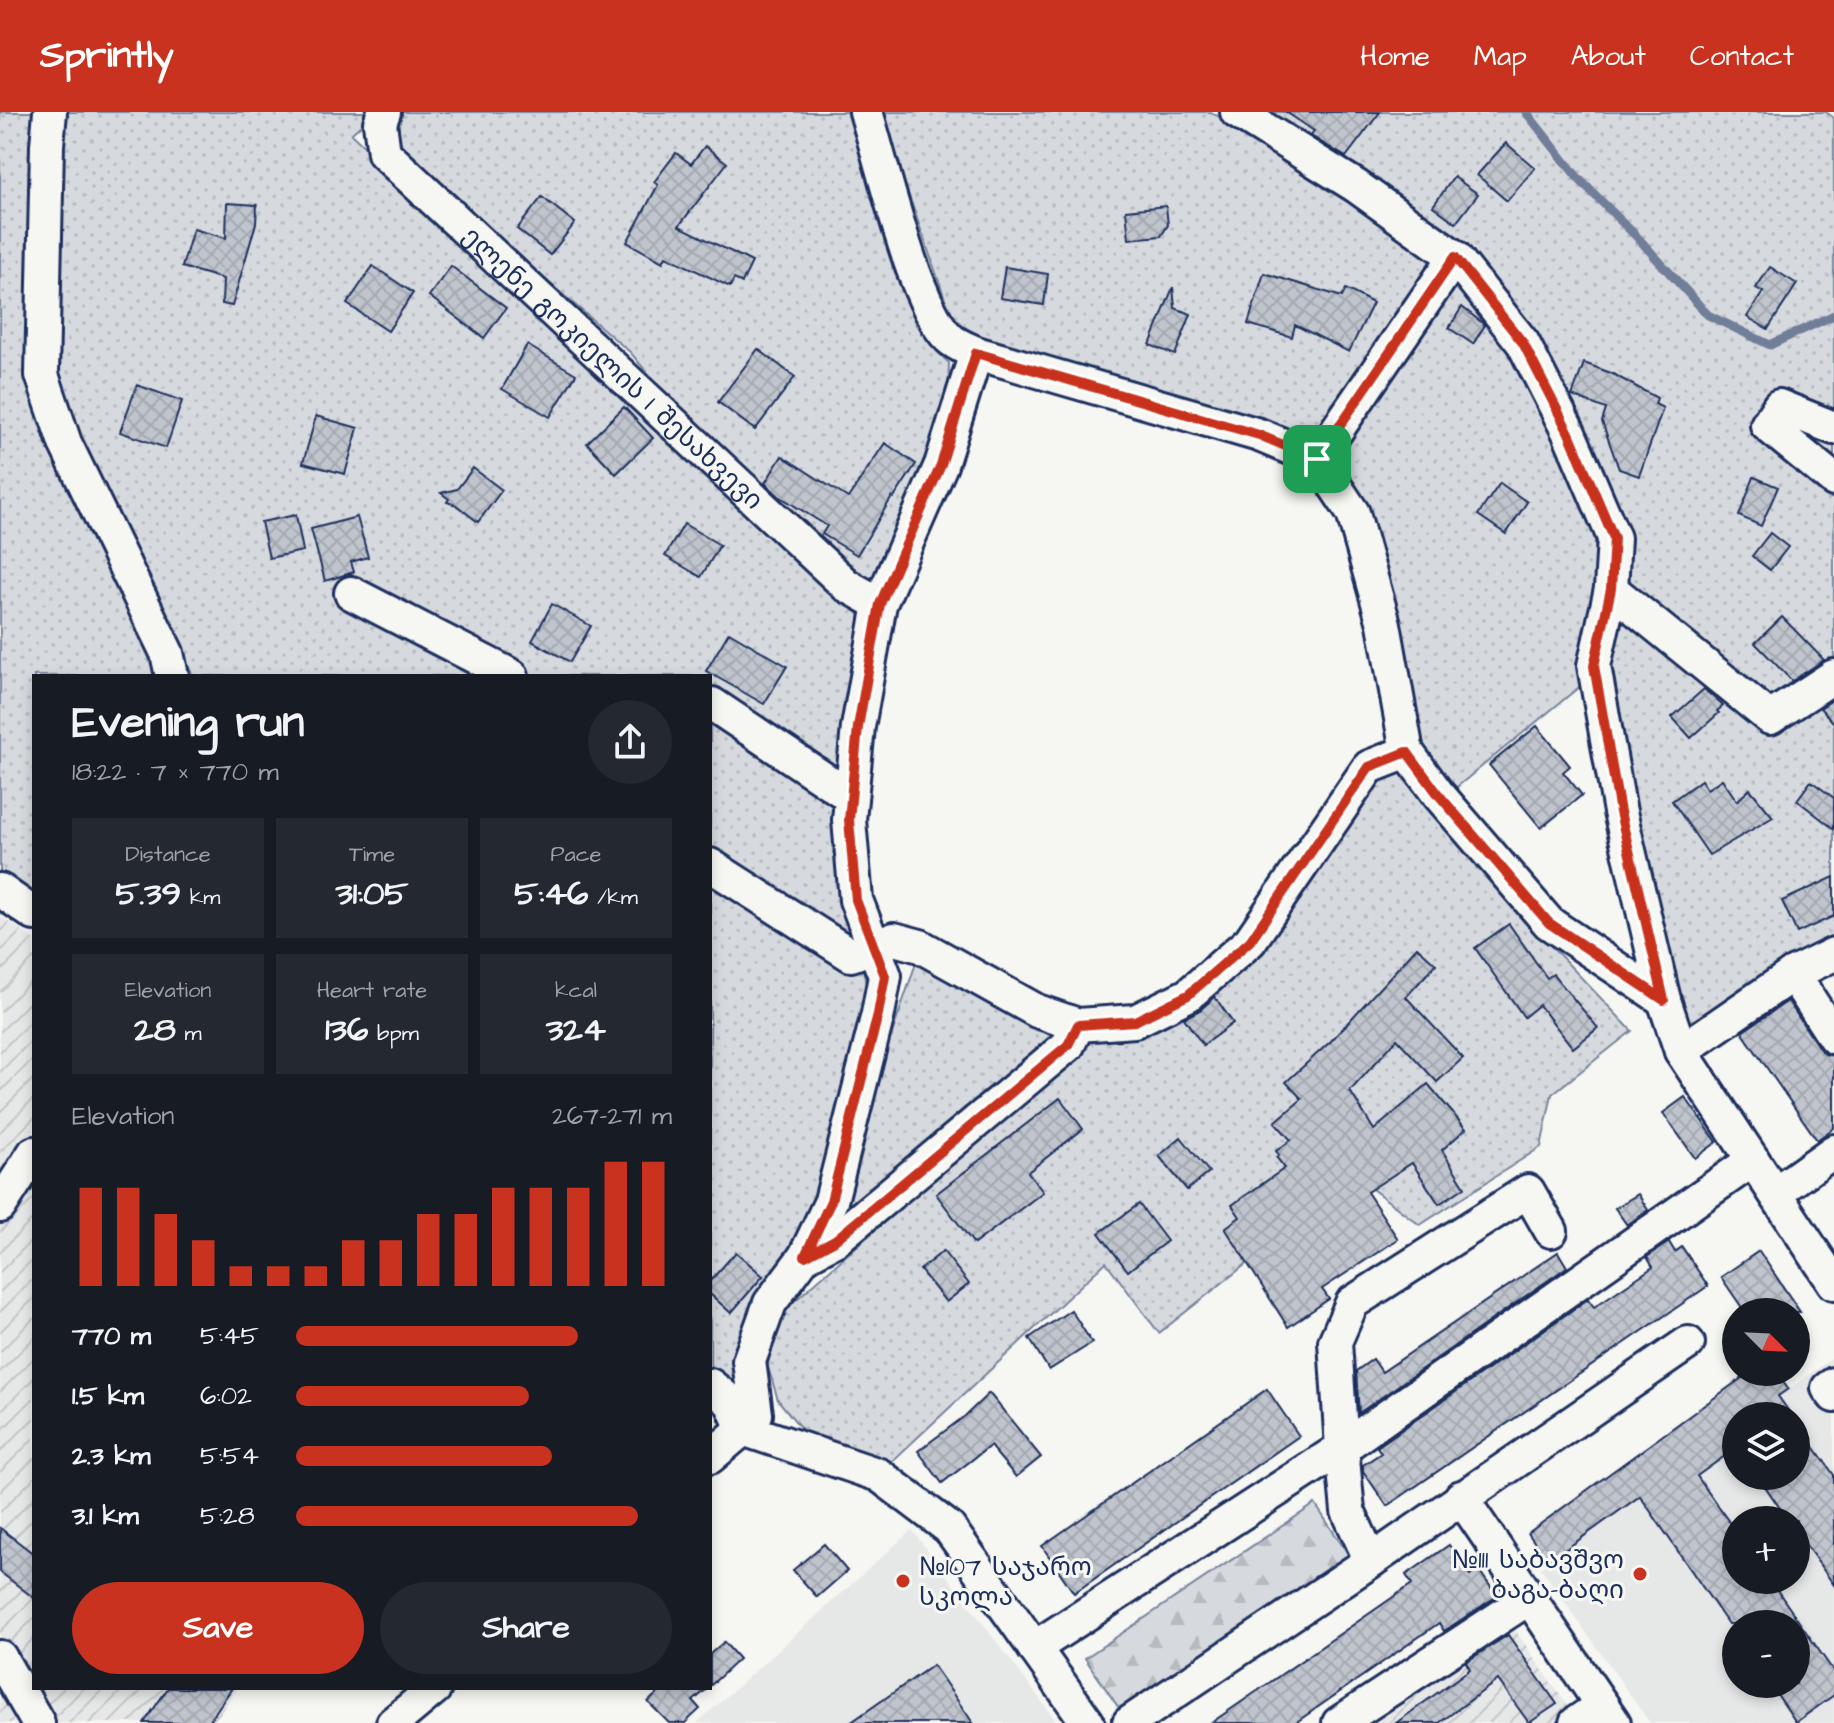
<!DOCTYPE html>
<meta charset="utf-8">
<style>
body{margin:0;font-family:"Architects Daughter","Noto Sans Georgian",sans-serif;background:#242831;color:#f1f3f6;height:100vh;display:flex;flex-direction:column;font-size:30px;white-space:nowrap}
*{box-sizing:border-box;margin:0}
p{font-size:26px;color:#9ea1a6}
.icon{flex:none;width:44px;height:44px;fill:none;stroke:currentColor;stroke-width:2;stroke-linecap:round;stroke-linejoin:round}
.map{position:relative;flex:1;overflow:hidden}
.sheet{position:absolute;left:32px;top:562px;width:680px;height:1016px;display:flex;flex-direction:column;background:#171b24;border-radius:0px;box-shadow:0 4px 12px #0003}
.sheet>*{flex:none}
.needle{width:52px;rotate:114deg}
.controls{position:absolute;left:1722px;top:1186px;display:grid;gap:16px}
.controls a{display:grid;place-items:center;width:88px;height:88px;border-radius:50%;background:#171b24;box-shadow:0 4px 12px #0003;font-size:40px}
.pin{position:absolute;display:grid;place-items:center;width:68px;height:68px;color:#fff;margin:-34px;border-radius:16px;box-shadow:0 4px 12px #0006}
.round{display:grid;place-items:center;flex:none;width:84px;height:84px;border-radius:42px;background:#242831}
.headline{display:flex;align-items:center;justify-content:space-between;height:136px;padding:0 40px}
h1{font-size:44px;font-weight:700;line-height:60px}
.figures{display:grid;grid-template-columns:repeat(3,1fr);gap:12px;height:136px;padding:8px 40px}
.figures div{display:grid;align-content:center;border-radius:0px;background:#242831;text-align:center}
.figures b{font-size:34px;font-weight:700}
.figures small{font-size:22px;font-weight:400}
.figures p{font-size:22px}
.chart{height:224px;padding:16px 40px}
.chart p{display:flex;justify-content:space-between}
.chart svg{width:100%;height:144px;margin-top:8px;stroke:#c8321e;stroke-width:6}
.primary-button{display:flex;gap:16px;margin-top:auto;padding:16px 40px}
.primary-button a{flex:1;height:92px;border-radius:48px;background:#c8321e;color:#fff;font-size:32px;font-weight:700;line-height:92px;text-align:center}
.primary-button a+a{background:#242831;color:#f1f3f6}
ul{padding:0 40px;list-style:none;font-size:26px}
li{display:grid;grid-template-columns:128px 96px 1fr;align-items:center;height:60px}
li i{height:20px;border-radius:10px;background:#c8321e}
header{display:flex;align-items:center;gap:48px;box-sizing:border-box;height:112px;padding:0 40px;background:#c8321e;color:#fff}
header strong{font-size:38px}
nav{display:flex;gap:44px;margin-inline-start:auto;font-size:28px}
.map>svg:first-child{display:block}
.built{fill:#e6e7e7;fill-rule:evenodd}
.industrial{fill:url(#industrial-furrows)}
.grass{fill:url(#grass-dots);stroke:#78849e;stroke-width:2}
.forest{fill:url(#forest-firs);stroke:#78849e;stroke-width:2}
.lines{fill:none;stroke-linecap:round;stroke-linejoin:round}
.stream{stroke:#717e99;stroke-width:9}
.building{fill:url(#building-cross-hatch);stroke:#1b2f5e;stroke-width:2}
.minor-casing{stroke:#1b2f5e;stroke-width:38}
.minor{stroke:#f6f6f2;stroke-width:32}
.route-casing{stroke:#fff;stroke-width:16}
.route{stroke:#c8321e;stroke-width:10}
.poi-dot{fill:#c8321e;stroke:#f6f6f2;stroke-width:3}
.labels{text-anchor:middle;stroke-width:6;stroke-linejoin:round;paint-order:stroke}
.street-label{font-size:26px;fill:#1b2f5e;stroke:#f6f6f2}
.poi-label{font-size:26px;fill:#1b2f5e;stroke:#f6f6f2;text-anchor:end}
</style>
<header>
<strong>Sprintly</strong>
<nav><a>Home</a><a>Map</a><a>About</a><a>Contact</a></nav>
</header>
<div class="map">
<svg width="1834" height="1611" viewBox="0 0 1834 1611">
<defs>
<pattern id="industrial-furrows" width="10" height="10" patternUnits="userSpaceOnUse" patternTransform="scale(2)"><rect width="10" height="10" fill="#e6e7e7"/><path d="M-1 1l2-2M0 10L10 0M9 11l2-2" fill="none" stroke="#c5c6c9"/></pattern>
<pattern id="grass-dots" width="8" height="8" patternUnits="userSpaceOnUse" patternTransform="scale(2)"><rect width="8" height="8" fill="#d6d9dd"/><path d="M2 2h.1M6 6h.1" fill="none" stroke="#b7bbc0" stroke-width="1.8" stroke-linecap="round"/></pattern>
<pattern id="forest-firs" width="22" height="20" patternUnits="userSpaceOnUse" patternTransform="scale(2)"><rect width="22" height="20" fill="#d6d9dd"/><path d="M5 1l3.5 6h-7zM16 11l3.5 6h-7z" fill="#b7bbc0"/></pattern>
<pattern id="building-cross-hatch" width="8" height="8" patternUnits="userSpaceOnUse" patternTransform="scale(2)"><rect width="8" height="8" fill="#c0c4cd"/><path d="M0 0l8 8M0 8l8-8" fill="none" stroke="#a4a9b2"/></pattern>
</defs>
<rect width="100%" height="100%" fill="#f6f6f2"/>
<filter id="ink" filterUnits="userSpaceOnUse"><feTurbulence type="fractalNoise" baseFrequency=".0125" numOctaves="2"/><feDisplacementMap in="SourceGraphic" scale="16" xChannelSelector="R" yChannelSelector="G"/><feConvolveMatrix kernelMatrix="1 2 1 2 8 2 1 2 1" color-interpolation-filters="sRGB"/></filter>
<g filter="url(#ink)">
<!-- built -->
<g class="built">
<path d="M 1834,1245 L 1834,1611 L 1650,1611 L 1541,1456 L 1736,1315 L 1736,1364 L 1796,1364 L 1796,1304 L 1752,1304 ZM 1736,1408 L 1796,1408 L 1796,1468 L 1736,1468 ZM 1736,1512 L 1796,1512 L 1796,1572 L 1736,1572 Z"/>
<polygon points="912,1418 1058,1611 697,1611"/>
</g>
<!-- industrial -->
<g class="industrial">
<polygon points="0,804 34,827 34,1576 238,1576 213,1611 0,1611"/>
<polygon points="1513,1515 1571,1599 1554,1611 1375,1611"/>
</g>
<!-- grass -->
<g class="grass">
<polygon points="0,0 42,0 25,248 48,322 163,564 34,564 34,785 0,761"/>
<path d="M 65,0 L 849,0 C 857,21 866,43 873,64 C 890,121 903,212 949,251 L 948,298 L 882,455 L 866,471 L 692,315 L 631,241 L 363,11 L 351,22 L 863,506 L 858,831 L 710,745 L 710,564 L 193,564 L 58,287 L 59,61 Z"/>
<polygon points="885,0 1211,0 1355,86 1437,149 1317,333 956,218 893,38"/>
<polygon points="1259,0 1826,0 1834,6 1834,555 1769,598 1629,479 1624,410 1524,223"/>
<polygon points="1455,165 1555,300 1594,422 1601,490 1589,567 1453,678 1418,625 1331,349"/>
<polygon points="1629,499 1772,618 1834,574 1834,833 1687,924 1601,566 1611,502"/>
<polygon points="1405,657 1534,816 1632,919 1552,982 1541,1035 1420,1113 1356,1065 1159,1221 1106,1150 889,1352 807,1324 778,1288 768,1255 773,1208 1094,925 1196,887 1376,661"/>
<polygon points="710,761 861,849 867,876 835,1016 809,1108 752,1195 733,1269 710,1253"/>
<polygon points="917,848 1062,928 838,1115 856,1028"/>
</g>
<!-- forest -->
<polygon class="forest" points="1315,1392 1354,1451 1125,1605 1085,1546"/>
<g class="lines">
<!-- stream -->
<polyline class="stream" points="1526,0 1578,66 1638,126 1708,203 1770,233 1834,203"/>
</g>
<!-- building -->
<g class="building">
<polygon points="1286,0 1380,0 1346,45 1311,24 1314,19"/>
<polygon points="1506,31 1535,56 1507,89 1477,63"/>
<polygon points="705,34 727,51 679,114 752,150 742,171 734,167 730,175 666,144 663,150 627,130 658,73 654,70 676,41 691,52"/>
<polygon points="1454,65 1478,82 1456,111 1433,94"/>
<polygon points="542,85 575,111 550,143 517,117"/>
<polygon points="227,91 257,93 256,111 232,194 222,192 223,167 182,155 193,117 226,126"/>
<polygon points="1166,94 1168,113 1161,124 1129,127 1126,98"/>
<polygon points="373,154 413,181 388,219 347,192"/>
<polygon points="451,154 506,196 484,226 429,184"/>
<polygon points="1005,155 1048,162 1044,193 1000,186"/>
<polygon points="1770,155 1797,172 1768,217 1747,205 1763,180 1756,176"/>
<polygon points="1264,161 1342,185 1346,177 1373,191 1349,240 1295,213 1292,225 1248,212"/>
<polygon points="1173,175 1175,196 1191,202 1175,243 1150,233"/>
<polygon points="1462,195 1485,213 1473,232 1449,216"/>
<polygon points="527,233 576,262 550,305 502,277"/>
<polygon points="758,237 795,265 755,318 718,290"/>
<polygon points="1584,251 1611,261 1657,286 1655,292 1663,296 1639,364 1619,357 1602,310 1606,297 1572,284"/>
<polygon points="137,273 182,289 166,336 120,320"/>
<polygon points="624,295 653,326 616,362 587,331"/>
<polygon points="316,304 358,316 345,362 303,351"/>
<polygon points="885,331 916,352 894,386 892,385 857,443 822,422 827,414 779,384 765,371 782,344 848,386"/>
<polygon points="473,356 502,378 478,410 456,393 447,390 449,387 441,381 457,377"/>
<polygon points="1754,365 1778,375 1761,414 1739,404"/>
<polygon points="1500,371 1527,390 1506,422 1478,403"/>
<polygon points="296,403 303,439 269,446 261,410"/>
<polygon points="357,405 368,445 351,450 354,460 325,469 311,417"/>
<polygon points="684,412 720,433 701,465 665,444"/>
<polygon points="1770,421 1788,435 1770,458 1752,444"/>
<polygon points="552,492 591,514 570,550 532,529"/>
<polygon points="1782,505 1824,548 1792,569 1755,531"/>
<polygon points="729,520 787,554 764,592 706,559"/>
<polygon points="1704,577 1723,594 1717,599 1719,601 1691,626 1672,605"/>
<polygon points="1834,587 1834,611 1820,596"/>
<polygon points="1537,614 1570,654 1563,660 1582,683 1541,716 1489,653"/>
<polygon points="1722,667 1737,689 1750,677 1773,705 1709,743 1672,689 1701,668 1707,677"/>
<polygon points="1811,669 1834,686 1834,717 1797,688"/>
<polygon points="1834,765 1834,804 1797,821 1782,789"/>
<polygon points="1509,812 1547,866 1553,862 1598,916 1573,936 1539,893 1524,905 1475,836"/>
<polygon points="1417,835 1436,852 1406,885 1463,946 1437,970 1397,927 1350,979 1374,1018 1428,972 1466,1017 1442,1038 1465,1075 1439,1092 1412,1051 1367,1080 1398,1127 1322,1177 1329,1187 1288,1215 1225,1116 1240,1105 1232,1093 1285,1056 1276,1045 1279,1043 1276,1039 1291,1028 1275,1010 1302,987 1286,970 1331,929"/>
<polygon points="1215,885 1233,911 1203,933 1184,906 1200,898"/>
<polygon points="1788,889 1819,936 1825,942 1834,944 1834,1016 1817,1028 1742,920"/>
<polygon points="1685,985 1717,1030 1695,1046 1663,1001"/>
<polygon points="1060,986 1083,1017 1028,1060 1043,1080 974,1132 936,1082"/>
<polygon points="1181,1025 1209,1060 1187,1078 1159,1044"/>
<polygon points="1638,1082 1648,1098 1627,1113 1615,1096"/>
<polygon points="1139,1092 1167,1129 1128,1159 1099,1121"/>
<polygon points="1669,1130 1675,1140 1682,1135 1708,1174 1387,1394 1363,1359 1363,1353 1381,1341 1377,1335 1588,1187 1594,1195 1653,1155 1647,1145"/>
<polygon points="943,1139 969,1172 946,1190 920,1158"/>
<polygon points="1759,1139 1800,1200 1745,1200 1721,1165"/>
<polygon points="736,1140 763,1164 731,1201 710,1182 710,1169"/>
<polygon points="1558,1140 1567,1155 1359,1301 1356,1259 1373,1247 1382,1260"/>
<polygon points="1071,1198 1092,1231 1049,1258 1029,1226"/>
<polygon points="1750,1260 1776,1260 1788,1277 1778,1284 1792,1304 1736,1304 1736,1336 1697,1364 1736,1420 1736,1468 1770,1468 1834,1560 1834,1583 1796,1610 1770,1572 1796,1572 1796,1512 1728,1512 1640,1384 1548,1450 1528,1421"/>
<polygon points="1267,1277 1299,1324 1074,1481 1042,1434"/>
<polygon points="989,1281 1041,1345 1016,1365 990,1334 942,1371 918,1339 965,1304"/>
<polygon points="1796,1309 1834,1363 1834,1473 1796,1419 1796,1408 1788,1408 1758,1364 1796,1364"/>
<polygon points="0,1416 34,1442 34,1486 0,1460"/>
<polygon points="824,1432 847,1459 817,1485 793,1458"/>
<polygon points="1449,1433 1470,1463 1478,1457 1497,1484 1444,1519 1439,1511 1295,1611 1211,1611 1412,1472 1406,1463"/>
<polygon points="1508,1523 1557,1592 1529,1611 1498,1568 1439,1611 1396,1611 1470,1557 1466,1550"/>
<polygon points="724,1530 739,1547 710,1574 710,1542"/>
<polygon points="933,1553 973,1611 850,1611"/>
<polygon points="168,1576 232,1576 208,1611 144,1611"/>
<polygon points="663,1576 708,1576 693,1589 700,1597 685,1611 669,1611 648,1590"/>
</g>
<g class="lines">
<defs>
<g id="minor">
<polyline points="50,0 47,33 42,263 65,331 167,541 172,564"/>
<path id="s1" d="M 384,0 L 380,11 L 384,41 L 846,473 L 880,492"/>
<path d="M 866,0 C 882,51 914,193 949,226 C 956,233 968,237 976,241 L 1259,323 L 1317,347 L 1353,401 L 1384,512 L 1407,640 L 1438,682 L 1549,811 L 1664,888"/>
<polyline points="1237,0 1356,74 1455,145 1523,231 1569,321 1614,426 1611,477 1594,554 1620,700 1664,888 1681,939 1834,1171"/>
<polyline points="1834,316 1779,294 1767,313 1834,368"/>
<polyline points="1317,347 1455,145"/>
<polyline points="1611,477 1770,606 1834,564"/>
<polyline points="351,481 512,564"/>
<polyline points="712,592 851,685"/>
<polyline points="710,753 851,843 894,827 920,834 1037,899 1078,913 1135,909 1188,883 1250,829 1369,655 1407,640"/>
<polyline points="0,778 34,802"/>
<polyline points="1793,862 1834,925"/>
<polyline points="1681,939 1793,862 1834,842"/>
<polyline points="1775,1081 1834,1039"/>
<polyline points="0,1094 34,1041"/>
<polyline points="805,1144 835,1128 1068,933 1078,913"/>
<polyline points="1834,1272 1828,1276 1834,1284"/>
<polyline points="710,1273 731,1290 743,1317 879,1363 949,1416 1088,1611"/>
<polyline points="710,1345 743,1317 756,1302 749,1249 770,1191 805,1144 831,1089 878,902 885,864 856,788 849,708 858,615 880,492 941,353 976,241"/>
<polyline points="1461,1385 1614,1611"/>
<polyline points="1371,1449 1348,1399 1342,1336 1335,1230 1352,1191 1528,1079 1551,1119"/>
<polyline points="1034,1536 1342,1336 1753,1048"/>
<polyline points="0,1545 38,1611"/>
<polyline points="393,1611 435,1576"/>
<polyline points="1129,1611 1371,1449 1688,1231"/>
<polyline points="1339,1611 1529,1486"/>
<polyline points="1576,1611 1602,1593"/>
</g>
</defs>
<!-- minor casing -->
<use href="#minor" class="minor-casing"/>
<!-- minor -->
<use href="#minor" class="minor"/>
</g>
</g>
<g class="lines" filter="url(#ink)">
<defs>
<polygon id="route" points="1455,145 1523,231 1569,321 1614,426 1611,477 1594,554 1620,700 1664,888 1549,811 1438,682 1407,640 1369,655 1250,829 1188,883 1135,909 1078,913 1068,933 835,1128 805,1144 831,1089 878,902 885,864 856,788 849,708 858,615 880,492 941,353 976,241 1259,323 1317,347"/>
</defs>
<!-- route casing -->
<use href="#route" class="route-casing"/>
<!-- route -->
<use href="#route" class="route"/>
</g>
<!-- markers -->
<g class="poi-dot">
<circle cx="1640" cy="1462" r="8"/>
<circle cx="903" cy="1469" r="8"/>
</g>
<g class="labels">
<!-- street labels -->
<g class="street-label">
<text dy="9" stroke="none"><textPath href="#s1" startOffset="356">ელენე გოკიელის I შესახვევი</textPath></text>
</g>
<!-- poi labels -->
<g class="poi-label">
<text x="1624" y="1456">№111 საბავშვო<tspan x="1624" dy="30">ბაგა-ბაღი</tspan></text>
<text x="919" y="1463" text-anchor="start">№107 საჯარო<tspan x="919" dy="30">სკოლა</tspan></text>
</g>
</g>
</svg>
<div class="controls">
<a><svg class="needle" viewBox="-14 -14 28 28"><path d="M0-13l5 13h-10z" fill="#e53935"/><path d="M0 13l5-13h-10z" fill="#9ea1a6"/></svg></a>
<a><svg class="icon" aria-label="layers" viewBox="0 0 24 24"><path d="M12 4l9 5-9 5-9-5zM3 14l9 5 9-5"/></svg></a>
<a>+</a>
<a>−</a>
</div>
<div class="pin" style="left:1317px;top:347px;background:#1e9e55"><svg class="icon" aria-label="arrive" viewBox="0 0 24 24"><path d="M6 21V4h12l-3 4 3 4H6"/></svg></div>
<section class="sheet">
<div class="headline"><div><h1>Evening run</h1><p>18:22 · 7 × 770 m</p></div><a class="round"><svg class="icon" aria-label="share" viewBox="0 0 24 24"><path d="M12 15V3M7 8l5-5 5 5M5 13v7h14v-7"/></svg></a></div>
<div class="figures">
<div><p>Distance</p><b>5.39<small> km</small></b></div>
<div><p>Time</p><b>31:05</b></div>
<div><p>Pace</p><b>5:46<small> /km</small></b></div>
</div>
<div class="figures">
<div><p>Elevation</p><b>28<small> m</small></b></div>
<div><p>Heart rate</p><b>136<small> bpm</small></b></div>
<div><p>kcal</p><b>324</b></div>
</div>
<div class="chart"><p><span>Elevation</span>267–271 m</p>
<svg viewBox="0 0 160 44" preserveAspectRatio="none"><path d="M5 44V14M15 44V14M25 44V22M35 44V30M45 44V38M55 44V38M65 44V38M75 44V30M85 44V30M95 44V22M105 44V22M115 44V14M125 44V14M135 44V14M145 44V6M155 44V6"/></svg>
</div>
<ul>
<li><b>770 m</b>5:45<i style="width:75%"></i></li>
<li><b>1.5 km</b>6:02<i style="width:62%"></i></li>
<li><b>2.3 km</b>5:54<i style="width:68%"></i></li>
<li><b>3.1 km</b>5:28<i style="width:91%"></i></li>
</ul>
<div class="primary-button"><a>Save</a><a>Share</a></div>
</section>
</div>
